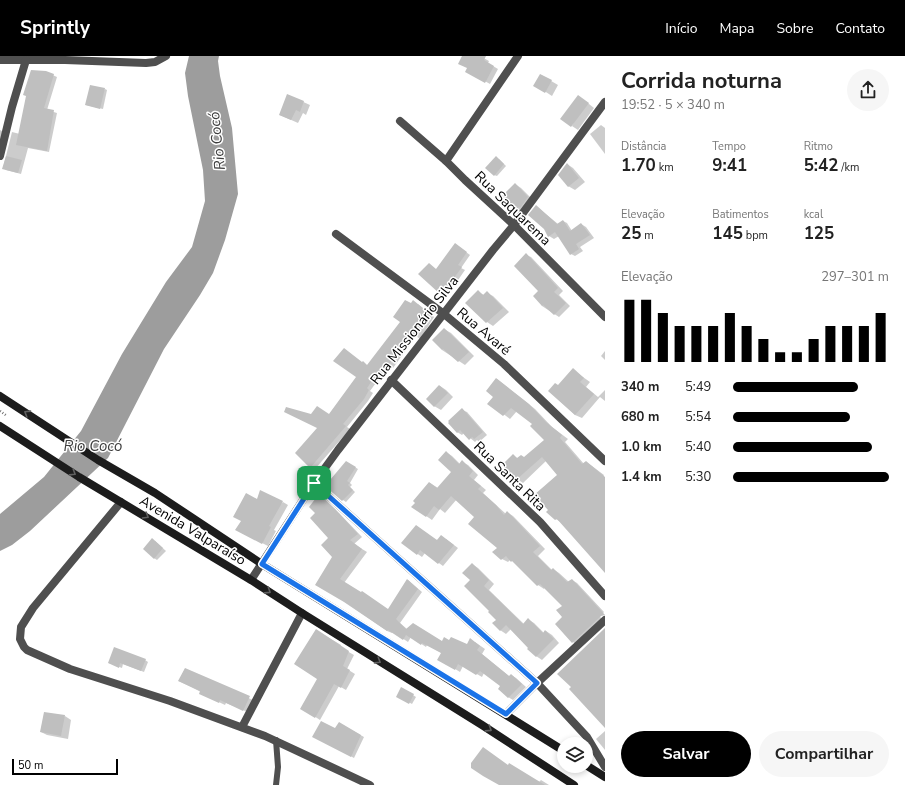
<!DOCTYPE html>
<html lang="pt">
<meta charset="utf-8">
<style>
body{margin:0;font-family:"Nunito Sans",sans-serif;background:#f6f6f6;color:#222;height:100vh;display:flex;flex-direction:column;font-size:15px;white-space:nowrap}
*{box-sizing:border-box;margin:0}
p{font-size:13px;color:#767676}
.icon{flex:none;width:22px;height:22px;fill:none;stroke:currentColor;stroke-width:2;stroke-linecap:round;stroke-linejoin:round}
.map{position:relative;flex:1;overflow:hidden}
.sheet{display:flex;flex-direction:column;background:#fff;width:300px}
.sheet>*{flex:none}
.tools{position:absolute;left:557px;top:681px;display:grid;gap:8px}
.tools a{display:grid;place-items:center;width:36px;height:36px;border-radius:50%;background:#fff;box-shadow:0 2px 6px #0003;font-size:20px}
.scale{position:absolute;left:12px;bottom:10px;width:106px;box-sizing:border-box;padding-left:4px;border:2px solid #000;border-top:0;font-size:11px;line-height:14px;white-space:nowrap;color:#000;-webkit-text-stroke:3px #fff;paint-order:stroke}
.pin{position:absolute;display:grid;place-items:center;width:34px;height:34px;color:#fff;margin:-17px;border-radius:8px;box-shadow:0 2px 6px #0006}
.round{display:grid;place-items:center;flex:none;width:42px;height:42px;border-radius:21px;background:#f6f6f6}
.headline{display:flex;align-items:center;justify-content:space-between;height:68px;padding:0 16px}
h1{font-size:22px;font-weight:700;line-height:30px}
.metrics{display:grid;grid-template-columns:repeat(3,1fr);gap:6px;height:68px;padding:4px 16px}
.metrics div{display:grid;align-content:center}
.metrics b{font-size:17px;font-weight:700}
.metrics small{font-size:11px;font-weight:400}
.metrics p{font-size:11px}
.chart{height:112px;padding:8px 16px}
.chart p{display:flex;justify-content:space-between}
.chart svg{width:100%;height:72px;margin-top:4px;stroke:#000;stroke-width:6}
.cta{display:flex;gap:8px;margin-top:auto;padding:8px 16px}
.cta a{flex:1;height:46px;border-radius:24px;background:#000;color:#fff;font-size:16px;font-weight:700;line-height:46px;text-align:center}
.cta a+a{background:#f6f6f6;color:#222}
ul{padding:0 16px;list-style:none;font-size:13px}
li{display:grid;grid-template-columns:64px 48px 1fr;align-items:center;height:30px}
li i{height:10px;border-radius:5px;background:#000}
header{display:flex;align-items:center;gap:24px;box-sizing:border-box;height:56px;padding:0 20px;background:#000;color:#fff}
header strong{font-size:19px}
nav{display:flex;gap:22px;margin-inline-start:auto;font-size:14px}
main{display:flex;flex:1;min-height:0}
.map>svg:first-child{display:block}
.water{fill:#9d9d9d}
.shadow{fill:#0003}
.building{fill:#bfbfbf}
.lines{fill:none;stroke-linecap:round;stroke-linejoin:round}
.path{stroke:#717171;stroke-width:2.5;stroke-dasharray:1 2;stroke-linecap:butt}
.service{stroke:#4f4f4f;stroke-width:6}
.minor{stroke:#4f4f4f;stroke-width:8}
.secondary{stroke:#1c1c1c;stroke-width:8}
.oneway{stroke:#606060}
.route-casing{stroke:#fff;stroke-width:8}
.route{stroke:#1a73e8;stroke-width:5}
.labels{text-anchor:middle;stroke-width:3;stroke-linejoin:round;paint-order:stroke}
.street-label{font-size:14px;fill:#000;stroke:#fff}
.water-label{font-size:15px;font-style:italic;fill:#3e3e3e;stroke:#fff}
</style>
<header>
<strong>Sprintly</strong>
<nav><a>Início</a><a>Mapa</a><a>Sobre</a><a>Contato</a></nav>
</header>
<main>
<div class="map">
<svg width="605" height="729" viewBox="0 0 605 729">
<rect width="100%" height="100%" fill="#fff"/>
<!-- water -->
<polygon class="water" points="189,0 219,0 218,5 220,20 232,72 238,138 225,184 213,217 200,239 164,293 108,402 30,475 12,489 0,495 0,458 44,421 81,375 122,298 166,226 192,191 205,145 203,114 188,40 185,17"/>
<!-- shadow -->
<g class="shadow">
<polygon points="464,0 480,0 489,5 488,7 498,13 490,28 467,15 468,12"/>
<polygon points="46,16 57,21 47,54 57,57 49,96 28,92 21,118 6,114 3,112 12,76 20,78"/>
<polygon points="541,19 558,29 552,40 535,29"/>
<polygon points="105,33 107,34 103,53 86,49"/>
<polygon points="288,39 310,49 306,59 303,57 298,67 280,59"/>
<polygon points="584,44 594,52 578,74 572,70"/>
<polygon points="601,69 605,72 605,98 590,78"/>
<polygon points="0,74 4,76 0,87"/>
<polygon points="499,103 506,110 497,120 494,119"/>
<polygon points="567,108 573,112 585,126 575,134 568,130"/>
<polygon points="515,128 521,132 534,145 522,157 516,153 504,140"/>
<polygon points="536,150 558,168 563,165 567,167 572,175 581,168 586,171 594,182 580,191 583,195 575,200 571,198 559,180 554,183 549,180 545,173"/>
<polygon points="459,191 470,199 461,212 465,214 456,227 455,227 445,239 441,237 436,214"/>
<polygon points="526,199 531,201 563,235 559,239 570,250 559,261 542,250 539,235"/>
<polygon points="478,236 484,239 487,237 493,240 509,256 493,270 487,266 467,247"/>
<polygon points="411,248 418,248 434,261 420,283 416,280 393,312 389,309 370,335 373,337 368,345 347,371 350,373 315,413 311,411 318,372 311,359 329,359 357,321 363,307 368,310 401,266"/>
<polygon points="444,273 451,277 474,300 465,309 442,294"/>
<polygon points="605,295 605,304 601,300"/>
<polygon points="573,314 590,326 586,331 598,341 605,334 605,345 600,341 582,362 575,359 549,335 559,330"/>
<polygon points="497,323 535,353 552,371 568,383 565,386 584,408 586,406 592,410 604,419 603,421 605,423 605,515 562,467 556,463 558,419 546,405 523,427 517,423 513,400 519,403 525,402 545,384 534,368 517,355 510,363 489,347 494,340"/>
<polygon points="440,330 446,334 453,341 441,354 434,350"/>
<polygon points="462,354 467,356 487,379 479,386 477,384 475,386 464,377 462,379 457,376"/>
<polygon points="446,396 452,400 460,408 462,406 468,409 478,419 474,424 486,434 483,437 506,458 507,456 513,460 545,493 538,500 552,514 553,513 559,517 569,526 572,524 577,527 604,556 600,561 605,565 578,590 573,586 564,561 563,550 545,531 544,533 538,529 511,503 508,506 502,503 498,492 476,461 457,443 445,457 440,453 432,464 413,451 430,427 438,432 452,416"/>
<polygon points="346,406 358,413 350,427 352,429 350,431 355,436 346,446 343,444"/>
<polygon points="324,442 339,457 362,481 354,488 367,496 344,527 388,554 408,524 422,536 400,567 407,573 442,586 449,585 467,589 475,586 485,593 482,598 510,621 511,619 516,622 526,631 513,644 508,641 502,630 484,617 482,621 463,610 460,616 439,603 442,597 427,589 426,591 411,581 408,586 393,576 392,577 387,575 344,545 333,501 330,483 316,457"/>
<polygon points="283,446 288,449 274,474 276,475 268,490 242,477"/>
<polygon points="446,483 458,492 443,510 425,497 422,501 402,487"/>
<polygon points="155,485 166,495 157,504 154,502"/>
<polygon points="472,508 478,512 494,528 489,534 524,568 529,564 534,567 544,577 546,575 552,579 559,587 542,604 536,600 511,573 506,578 500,574 497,564 471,524"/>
<polygon points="316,574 341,589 340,591 354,599 347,613 355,618 346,634 339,630 320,664 302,652 318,623"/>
<polygon points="145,604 148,606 144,616 123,608 122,612 109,607"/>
<polygon points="185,613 255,645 250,657 226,647 225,649 206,640 201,636 179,625"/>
<polygon points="402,632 416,641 412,648 398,640"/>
<polygon points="65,660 71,664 68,683 47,679 41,676"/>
<polygon points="339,667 364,681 354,702 314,680 336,674"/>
<polygon points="605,675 605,694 596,683"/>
<polygon points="509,710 539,726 541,724 549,729 501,729"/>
</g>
<!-- building -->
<g class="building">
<polygon points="462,0 486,0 484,4 494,10 485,27 465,16 467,12 458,8"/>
<polygon points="31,14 46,15 54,18 44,52 54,54 47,95 16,89 26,40 23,39"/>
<polygon points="540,18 552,24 545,37 533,30"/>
<polygon points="90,29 105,32 100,53 85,49"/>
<polygon points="287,38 304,45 300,56 296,54 291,64 279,59"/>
<polygon points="578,39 589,47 571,71 560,63"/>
<polygon points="6,100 22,104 18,117 2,113"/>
<polygon points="496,100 504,108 494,120 485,112"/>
<polygon points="567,107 579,122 568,131 558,119"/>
<polygon points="515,127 528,141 520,152 519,151 515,154 502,140"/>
<polygon points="536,149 557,168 563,164 570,175 581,167 590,179 576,188 579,193 570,199 555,176 548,181 544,173 528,159"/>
<polygon points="455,187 467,196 458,209 462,211 451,226 450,225 440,238 418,218 429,207 436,213"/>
<polygon points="526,197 558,232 554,236 566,247 554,259 543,249 542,250 533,240 538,235 514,210"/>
<polygon points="478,234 483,239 487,235 503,252 486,267 465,247"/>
<polygon points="405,244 411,247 413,244 430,258 415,281 412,278 388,310 384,307 367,332 369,334 364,343 343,368 346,370 310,412 295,397 317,372 284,356 286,351 311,358 317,350 329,358 356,321 333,305 344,292 362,306 363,305 367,309 400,266 393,261"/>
<polygon points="444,272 469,296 458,306 443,293 442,294 432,284"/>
<polygon points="573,312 584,322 580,326 594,338 575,359 548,335 555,327 558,329"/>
<polygon points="496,322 529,348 546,366 562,379 560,382 582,408 586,405 605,421 605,517 557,463 555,464 546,456 548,454 534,439 557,419 542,401 516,424 502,409 513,398 517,402 521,399 524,401 544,384 530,370 532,368 511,352 503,360 487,348 493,341 486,335"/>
<polygon points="439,329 448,337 434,351 426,343"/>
<polygon points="462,352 483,376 474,383 472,381 469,384 460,374 457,377 448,367 449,366 448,365"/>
<polygon points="446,395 459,408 462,404 473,415 469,420 481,430 478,433 496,449 504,459 507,455 540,490 533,496 551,514 553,512 567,526 572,523 605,559 601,560 572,587 555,568 562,561 556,554 562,550 540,528 537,530 512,505 511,506 506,500 501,504 492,496 497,492 468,468 474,461 451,440 439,454 434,450 426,461 411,451 415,447 413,445 429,426 437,432 451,416 438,404"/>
<polygon points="346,405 356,411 347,425 350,427 348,429 353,434 342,445 325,430"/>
<polygon points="260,434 283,445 269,470 271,471 262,488 235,474 241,465 233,461 246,437 257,443"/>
<polygon points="319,438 335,453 358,478 350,484 362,493 340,523 361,536 362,535 388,553 407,523 418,533 396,563 406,573 413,567 442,585 444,581 449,584 451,581 467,588 470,582 480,590 477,594 509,620 511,618 522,628 508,642 498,633 500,630 480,615 476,619 458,608 455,614 437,604 441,597 422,587 421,589 406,579 403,584 388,574 387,575 344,546 315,529 332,501 321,489 328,482 310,462 315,457 309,451"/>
<polygon points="416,469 437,484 441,479 454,489 438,508 420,494 417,499 401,487"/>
<polygon points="152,482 163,492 154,503 143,493"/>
<polygon points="472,507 489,524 484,530 523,568 528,562 543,577 545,574 554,583 536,601 527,593 528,592 506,569 500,575 492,567 496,564 488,556 489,555 464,530 470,524 462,517"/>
<polygon points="605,572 605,672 569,633 571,631 557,618"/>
<polygon points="316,573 349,595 343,610 350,614 341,632 334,628 315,662 300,653 317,623 294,608"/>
<polygon points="114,591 146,603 141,615 120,607 119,612 108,607"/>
<polygon points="185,612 250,640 243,655 220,644 219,647 199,638 200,635 178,625"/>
<polygon points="401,631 414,638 409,648 396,641"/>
<polygon points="44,656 65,659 61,680 40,676"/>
<polygon points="321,665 335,672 339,666 361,679 351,701 312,681"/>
<polygon points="483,691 508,709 509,707 545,729 499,729 483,720 471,712 471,707"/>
</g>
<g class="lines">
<!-- path -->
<polyline class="path" points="0,355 7,360"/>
<!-- service -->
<polyline class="service" points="276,729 278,711 276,684"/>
<!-- minor -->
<g class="minor">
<polyline points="0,4 65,4 146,7 155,6 166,0"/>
<polyline points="400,65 446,105 465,124 514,169 605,261"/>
<polyline points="0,100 12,51 26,4"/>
<polyline points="446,105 518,0"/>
<polyline points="336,178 444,258 504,308 605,405"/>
<polyline points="391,324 540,466 605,540"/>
<polyline points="314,427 537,627 587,681 605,711"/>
<polyline points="121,446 33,552 21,571 20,583 24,591 27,594 70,613 170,645 265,680 370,729"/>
<polyline points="251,524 314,427 338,394 493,194 514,169 605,46"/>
<polyline points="506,658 537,627 605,564"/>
<polyline points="242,671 302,557"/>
</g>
<!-- secondary -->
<g class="secondary">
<polyline points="0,340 98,404 155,437 262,508 564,695"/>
<polyline points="0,370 79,421 251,524 302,557 482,669 574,729"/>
<polyline points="586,709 605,721"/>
</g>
</g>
<!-- one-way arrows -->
<defs><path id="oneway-chevron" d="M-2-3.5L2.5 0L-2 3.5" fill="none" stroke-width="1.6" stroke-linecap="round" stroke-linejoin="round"/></defs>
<g class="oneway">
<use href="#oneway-chevron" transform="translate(27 357) rotate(-148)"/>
<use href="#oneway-chevron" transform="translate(73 417) rotate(32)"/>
<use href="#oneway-chevron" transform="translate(146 460) rotate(31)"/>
<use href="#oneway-chevron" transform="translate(268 535) rotate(33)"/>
<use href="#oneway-chevron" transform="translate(378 605) rotate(32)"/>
<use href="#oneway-chevron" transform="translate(489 673) rotate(33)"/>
</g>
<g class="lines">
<defs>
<polygon id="route" points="314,427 537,627 506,658 262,508"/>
</defs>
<!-- route casing -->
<use href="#route" class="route-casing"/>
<!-- route -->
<use href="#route" class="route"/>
</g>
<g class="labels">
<!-- street labels -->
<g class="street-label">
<text transform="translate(513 152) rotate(44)" y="5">Rua Saquarema</text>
<text transform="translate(414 274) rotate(-52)" y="5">Rua Missionário Silva</text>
<text transform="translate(484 275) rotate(40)" y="5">Rua Avaré</text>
<text transform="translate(510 420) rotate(44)" y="5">Rua Santa Rita</text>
<text transform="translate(193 474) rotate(31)" y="5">Avenida Valparaíso</text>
</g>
<!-- water labels -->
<g class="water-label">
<text transform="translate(217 85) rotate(-96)" y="5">Rio Cocó</text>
<text x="93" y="395">Rio Cocó</text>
</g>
</g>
</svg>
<div class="tools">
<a><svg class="icon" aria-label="layers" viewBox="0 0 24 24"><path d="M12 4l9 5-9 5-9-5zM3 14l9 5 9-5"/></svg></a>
</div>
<div class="scale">50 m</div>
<div class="pin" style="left:314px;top:427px;background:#1e9e55"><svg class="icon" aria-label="arrive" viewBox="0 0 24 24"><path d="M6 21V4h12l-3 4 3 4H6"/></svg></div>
</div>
<section class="sheet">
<div class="headline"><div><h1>Corrida noturna</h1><p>19:52 · 5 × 340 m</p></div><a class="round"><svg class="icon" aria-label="share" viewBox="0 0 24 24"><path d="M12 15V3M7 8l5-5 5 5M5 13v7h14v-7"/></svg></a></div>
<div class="metrics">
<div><p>Distância</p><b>1.70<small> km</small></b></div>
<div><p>Tempo</p><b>9:41</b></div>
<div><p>Ritmo</p><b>5:42<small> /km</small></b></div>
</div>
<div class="metrics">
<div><p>Elevação</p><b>25<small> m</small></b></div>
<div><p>Batimentos</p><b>145<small> bpm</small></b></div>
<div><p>kcal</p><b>125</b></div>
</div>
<div class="chart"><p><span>Elevação</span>297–301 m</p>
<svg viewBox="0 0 160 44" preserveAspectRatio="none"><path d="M5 44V6M15 44V6M25 44V14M35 44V22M45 44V22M55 44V22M65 44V14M75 44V22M85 44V30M95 44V38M105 44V38M115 44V30M125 44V22M135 44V22M145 44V22M155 44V14"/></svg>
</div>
<ul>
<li><b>340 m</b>5:49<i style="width:80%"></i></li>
<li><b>680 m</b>5:54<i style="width:75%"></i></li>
<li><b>1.0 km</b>5:40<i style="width:89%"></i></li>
<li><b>1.4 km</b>5:30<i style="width:100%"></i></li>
</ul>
<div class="cta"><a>Salvar</a><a>Compartilhar</a></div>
</section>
</main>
